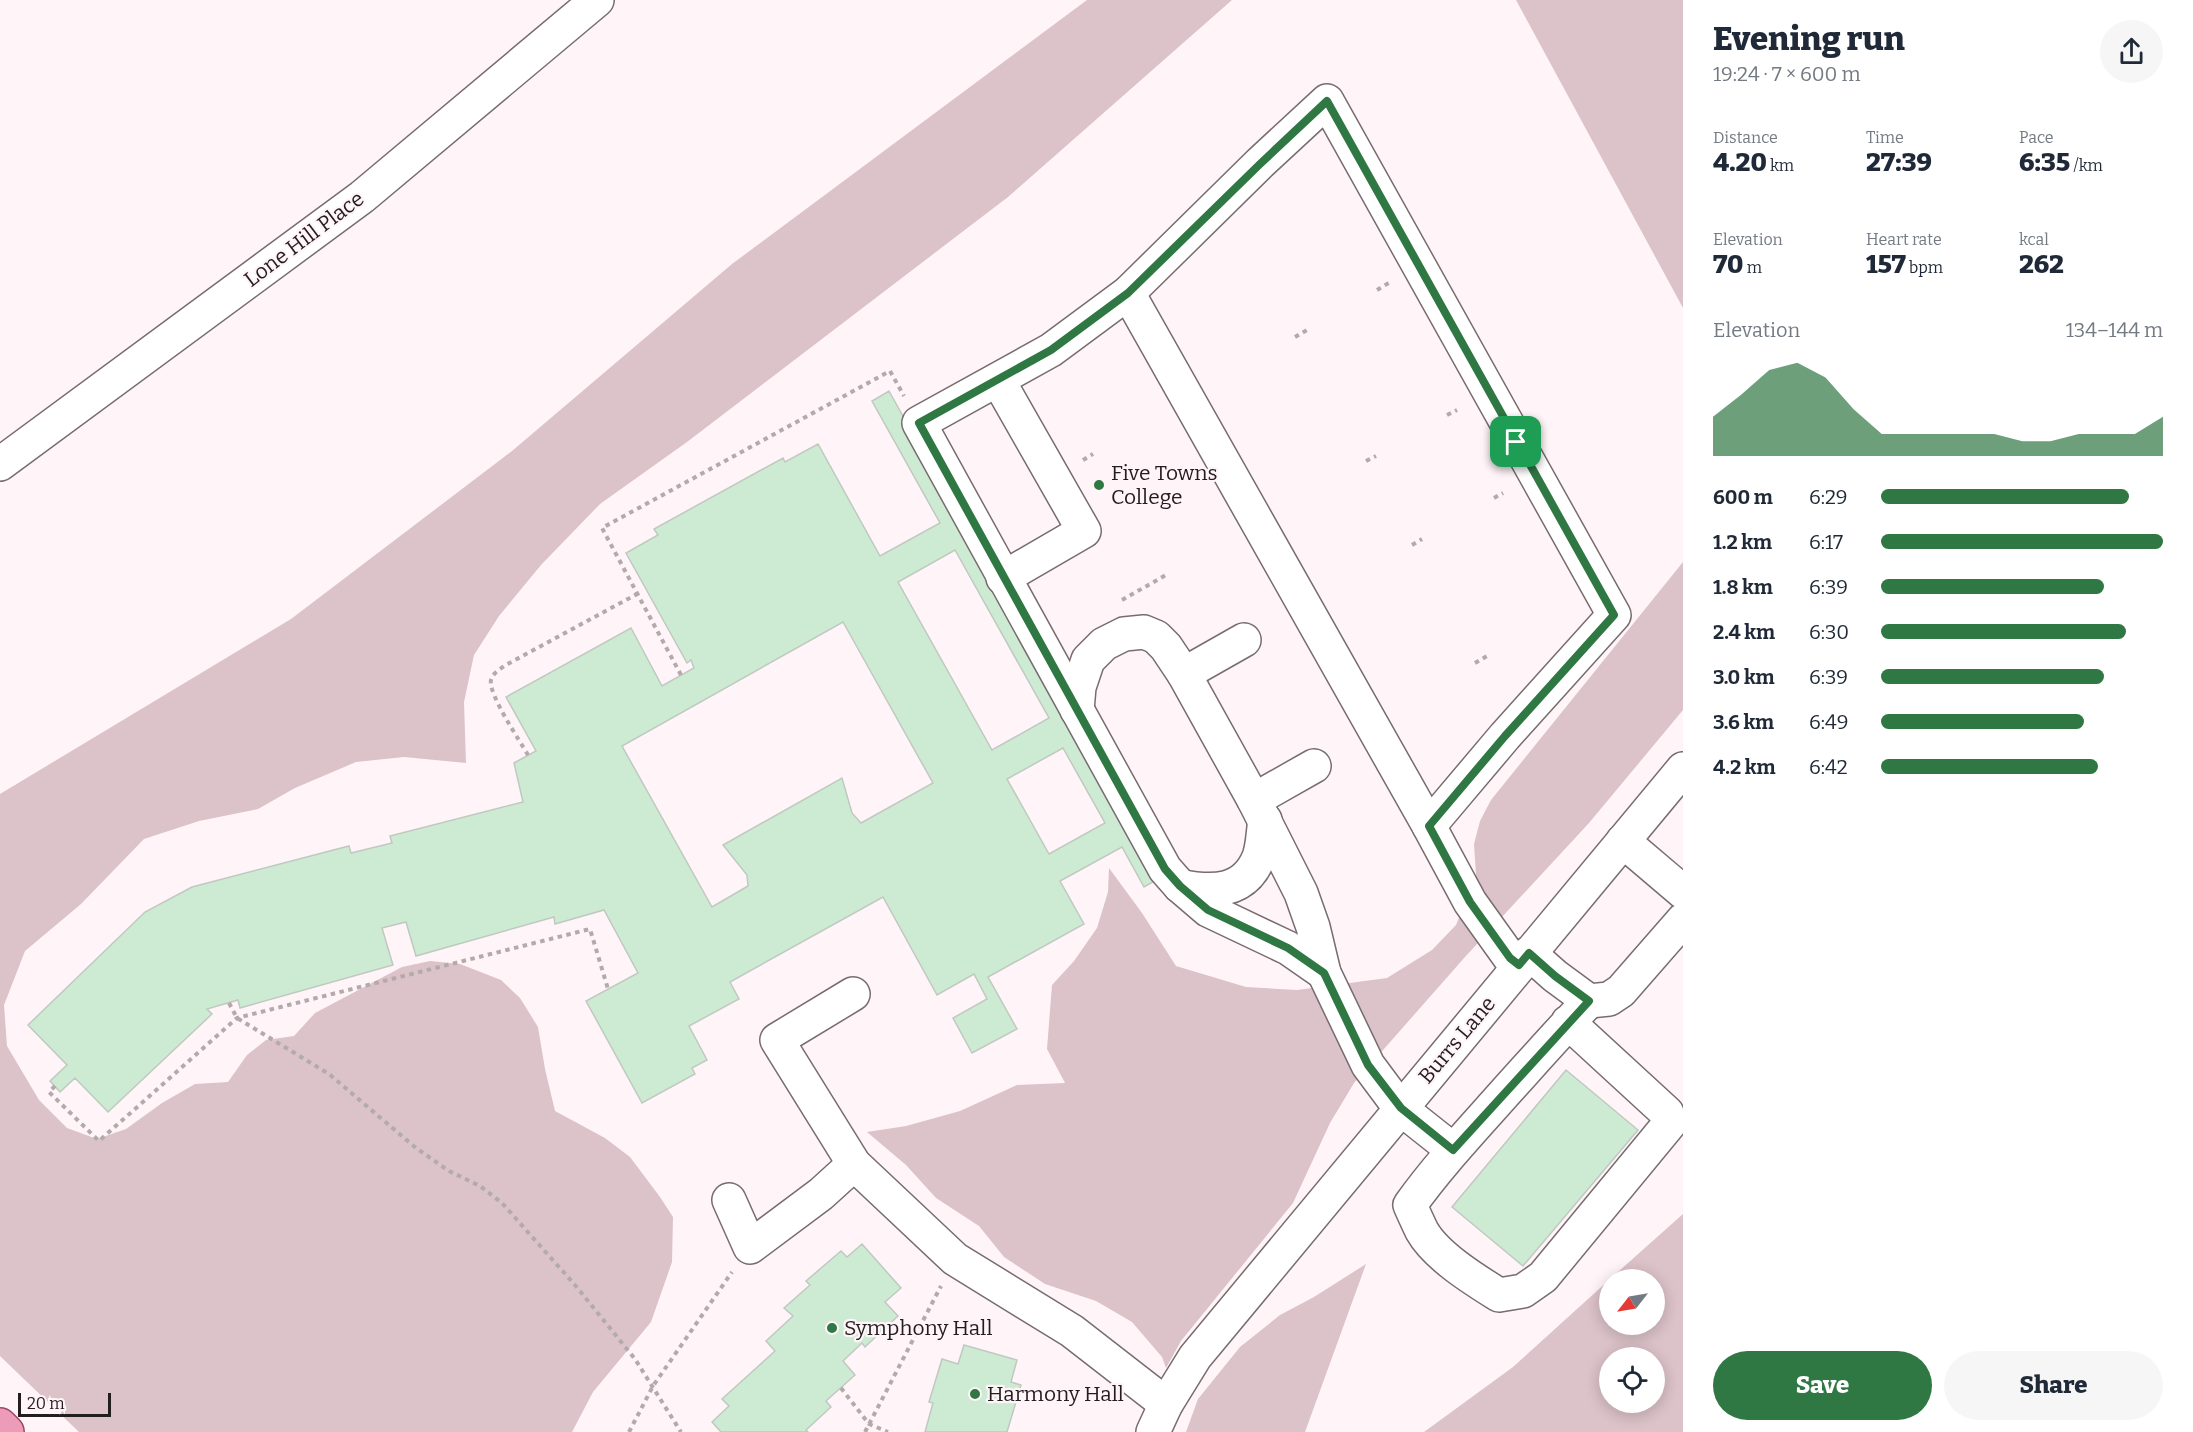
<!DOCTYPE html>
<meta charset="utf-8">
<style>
body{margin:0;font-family:Bitter,serif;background:#f6f6f7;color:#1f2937;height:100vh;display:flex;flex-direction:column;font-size:22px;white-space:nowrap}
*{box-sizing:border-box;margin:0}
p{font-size:20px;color:#747a83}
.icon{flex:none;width:33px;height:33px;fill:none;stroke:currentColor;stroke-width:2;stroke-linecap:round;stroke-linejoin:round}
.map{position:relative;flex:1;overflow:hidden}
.panel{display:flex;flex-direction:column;background:#fff;width:510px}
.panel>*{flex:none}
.needle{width:39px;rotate:239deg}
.tools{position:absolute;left:1599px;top:1269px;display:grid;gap:12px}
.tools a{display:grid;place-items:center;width:66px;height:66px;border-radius:50%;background:#fff;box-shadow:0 3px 15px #0003;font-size:30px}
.scale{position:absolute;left:18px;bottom:15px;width:93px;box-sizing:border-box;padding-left:6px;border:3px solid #221d1e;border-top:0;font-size:16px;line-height:21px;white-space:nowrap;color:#221d1e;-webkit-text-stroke:4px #fff4f7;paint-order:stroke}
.pin{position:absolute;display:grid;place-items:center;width:51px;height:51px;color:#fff;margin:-26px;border-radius:12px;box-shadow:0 3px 9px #0006}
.round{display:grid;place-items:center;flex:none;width:63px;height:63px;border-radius:32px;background:#f6f6f7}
.overview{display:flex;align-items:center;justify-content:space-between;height:102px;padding:0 30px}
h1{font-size:33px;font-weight:800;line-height:45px}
.metrics{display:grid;grid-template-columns:repeat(3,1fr);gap:9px;height:102px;padding:6px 30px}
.metrics div{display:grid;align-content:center}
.metrics b{font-size:26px;font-weight:800}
.metrics small{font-size:16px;font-weight:400}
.metrics p{font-size:16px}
.chart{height:168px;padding:12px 30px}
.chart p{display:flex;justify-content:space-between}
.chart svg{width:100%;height:108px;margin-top:6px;fill:#2f7743;opacity:.7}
.primary-button{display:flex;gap:12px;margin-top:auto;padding:12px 30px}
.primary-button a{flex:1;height:69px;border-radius:36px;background:#2f7743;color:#fff;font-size:24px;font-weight:800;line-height:69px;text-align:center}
.primary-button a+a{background:#f6f6f7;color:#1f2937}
ul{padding:0 30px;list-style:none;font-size:20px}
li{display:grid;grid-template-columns:96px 72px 1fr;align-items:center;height:45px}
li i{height:15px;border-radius:8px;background:#2f7743}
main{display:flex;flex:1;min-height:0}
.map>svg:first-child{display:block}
.green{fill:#dcc2c9;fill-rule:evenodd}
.building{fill:#cdead2;stroke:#c0c9c1;stroke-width:1.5;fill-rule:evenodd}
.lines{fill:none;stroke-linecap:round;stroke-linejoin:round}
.minor-casing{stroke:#776c6f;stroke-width:36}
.major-casing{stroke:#9d4564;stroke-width:36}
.path{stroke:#b3aaac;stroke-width:4;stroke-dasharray:4.5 4.5;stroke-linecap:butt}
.minor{stroke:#fff;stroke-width:33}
.major{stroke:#ec9cb8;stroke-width:33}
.route-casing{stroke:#fff;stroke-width:12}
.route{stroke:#2f7743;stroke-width:8}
.poi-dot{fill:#2f7743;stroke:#fff4f7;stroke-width:2}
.labels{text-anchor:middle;stroke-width:4.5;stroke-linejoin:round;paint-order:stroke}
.street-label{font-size:21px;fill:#221d1e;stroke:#fff4f7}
.poi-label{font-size:21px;fill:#221d1e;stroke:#fff4f7;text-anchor:start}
</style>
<main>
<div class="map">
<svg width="1683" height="1432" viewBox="0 0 1683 1432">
<rect width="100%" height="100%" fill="#fff4f7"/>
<!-- green -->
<g class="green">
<polygon points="1087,0 1232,0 1008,197 687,442 600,504 541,565 499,616 474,655 464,702 466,763 404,757 356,762 295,788 258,809 199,821 144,839 81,904 25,951 4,1005 7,1046 39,1100 67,1128 97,1139 126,1129 162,1103 195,1084 228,1082 247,1055 266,1040 294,1036 315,1013 402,967 430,961 460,964 501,980 520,998 538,1027 545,1069 555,1111 605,1138 630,1157 660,1197 673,1217 672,1262 651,1322 593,1392 572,1432 79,1432 0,1356 0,794 291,619 512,451 732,264"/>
<polygon points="1517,0 1683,0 1683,308 1516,0"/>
<polygon points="1683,562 1683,710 1589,823 1465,957 1354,1083 1330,1123 1293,1203 1181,1341 1166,1368 1162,1357 1132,1322 1096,1301 1045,1284 1004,1257 979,1226 936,1198 906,1165 867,1132 906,1126 960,1111 1017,1085 1065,1083 1047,1049 1052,985 1074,961 1097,928 1108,892 1109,868 1142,913 1176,966 1246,987 1297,990 1387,978 1432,950 1456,925 1476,875 1474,844 1480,821 1491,800"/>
<path d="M 1683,1214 L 1683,1432 L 1424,1432 L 1513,1367 L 1609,1280 L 1610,1324 L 1654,1324 L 1654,1280 L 1610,1279 ZM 1610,1358 L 1654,1358 L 1654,1402 L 1610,1402 Z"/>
<polygon points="1366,1264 1305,1432 1186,1432 1198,1399 1240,1347 1280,1315 1314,1297"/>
</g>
<!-- building -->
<g class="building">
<path d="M 889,391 L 1160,878 L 1144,887 L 1122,847 L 1060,881 L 1084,924 L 988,977 L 1017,1029 L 972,1053 L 953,1018 L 987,999 L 974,974 L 937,995 L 883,897 L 730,982 L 739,999 L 689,1026 L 707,1060 L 692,1068 L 695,1074 L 642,1103 L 586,1001 L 638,973 L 604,910 L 555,924 L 554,917 L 416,956 L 406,922 L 382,928 L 393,965 L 240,1008 L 238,1000 L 207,1009 L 212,1014 L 108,1112 L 75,1078 L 60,1092 L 50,1081 L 67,1065 L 28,1025 L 145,912 L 192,887 L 349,846 L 351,853 L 392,843 L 390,836 L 523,802 L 514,763 L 536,751 L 506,697 L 631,628 L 662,686 L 694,668 L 691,660 L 687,663 L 626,553 L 658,535 L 654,529 L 783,458 L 785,462 L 818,444 L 880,556 L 940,523 L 872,401 ZM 955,550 L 1049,718 L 992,750 L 898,582 ZM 843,622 L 933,783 L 861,823 L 852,813 L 842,778 L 723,845 L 747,875 L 748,886 L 712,907 L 622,746 ZM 1063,748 L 1105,823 L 1049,854 L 1007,779 Z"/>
<polygon points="1566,1070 1638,1130 1523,1266 1452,1207"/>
<polygon points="862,1244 901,1288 885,1302 898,1316 865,1347 862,1343 843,1361 855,1375 826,1401 831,1407 806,1430 808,1432 721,1432 712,1422 729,1406 722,1399 775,1351 766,1341 793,1316 784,1308 810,1285 806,1281 841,1251 847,1257"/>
<polygon points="964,1345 1017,1360 1011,1382 1021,1385 1007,1432 925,1432 933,1403 929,1402 942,1359 958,1364"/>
</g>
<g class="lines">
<defs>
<g id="minor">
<polyline points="1128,293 1429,826"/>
<polyline points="998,380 1084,531 1003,578"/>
<polyline points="0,464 362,197 597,0"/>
<polyline points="1184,674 1244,640"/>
<polyline points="1077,710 1079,687 1088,660 1104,644 1124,634 1144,632 1156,637 1166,647 1184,674 1254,800 1301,893 1313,927 1324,973 1368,1065 1400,1108 1453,1150"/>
<polyline points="1254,800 1314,766"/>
<polyline points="1623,841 1683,892"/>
<path d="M 1180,886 C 1212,893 1245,893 1259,857 C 1263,846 1263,832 1265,820"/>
<polyline points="1529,953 1555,976 1589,1001 1609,999 1621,991 1683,920"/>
<polyline points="1324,973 1288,948 1208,910 1180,886 1165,869 919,423 1051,350 1128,293 1260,163 1327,101 1614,615 1505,736 1429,826 1470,902 1510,958 1519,965"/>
<polyline points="853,994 777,1040 854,1164 955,1259 1072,1331 1166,1404"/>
<path d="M 1568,1022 L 1667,1113 L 1670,1123 L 1543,1277 L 1523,1291 L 1499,1295 C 1475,1280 1436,1256 1422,1231 C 1418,1223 1414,1214 1410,1205 C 1438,1166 1470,1132 1502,1096 C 1531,1064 1559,1032 1589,1001"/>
<polyline points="729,1200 750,1247 821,1194 854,1164"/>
<polyline points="1153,1432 1166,1404 1195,1357 1683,769"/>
</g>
<polyline id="major" points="0,1425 7,1432"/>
</defs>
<!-- minor casing -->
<use href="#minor" class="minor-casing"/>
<!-- major casing -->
<use href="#major" class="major-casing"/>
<!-- path -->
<g class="path">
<polyline points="1377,290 1392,281"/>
<polyline points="1295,337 1307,330"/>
<polyline points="1447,415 1457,410"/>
<polyline points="1083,460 1093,454"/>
<polyline points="1366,461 1376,456"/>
<polyline points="1494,498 1503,493"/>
<polyline points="1412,545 1422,539"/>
<polyline points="1122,600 1166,575"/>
<polyline points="1475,663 1487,656"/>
<polyline points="681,675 602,528 890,371 904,396"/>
<path d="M 528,755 C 520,741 488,694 491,680 C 493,673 499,670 504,666 L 637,594"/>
<polyline points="229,1003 237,1018 329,1074 416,1148 449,1171 480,1186 502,1203 575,1285 635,1359 681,1432"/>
<polyline points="55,1086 49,1092 99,1141 237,1018 590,929 608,989"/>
<polyline points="841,1388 869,1424 888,1432"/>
<polyline points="629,1432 653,1386 732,1272"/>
<polyline points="865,1432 941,1286"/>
</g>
<!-- minor -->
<use href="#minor" class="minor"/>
<!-- major -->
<use href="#major" class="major"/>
</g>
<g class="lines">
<defs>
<polygon id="route" points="1327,101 1614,615 1505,736 1429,826 1470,902 1510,958 1519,965 1529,953 1555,976 1589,1001 1453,1150 1401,1108 1368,1065 1324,973 1288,948 1208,910 1180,886 1165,869 919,423 1051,350 1128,293 1260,164"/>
</defs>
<!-- route casing -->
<use href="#route" class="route-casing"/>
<!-- route -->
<use href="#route" class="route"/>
</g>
<!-- markers -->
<g class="poi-dot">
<circle cx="1099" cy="485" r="6"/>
<circle cx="832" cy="1328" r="6"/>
<circle cx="975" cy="1394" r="6"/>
</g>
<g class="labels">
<!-- street labels -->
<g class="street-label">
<text transform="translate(304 239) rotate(-37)" y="7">Lone Hill Place</text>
<text transform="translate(1457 1040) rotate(-50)" y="7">Burrs Lane</text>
</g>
<!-- poi labels -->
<g class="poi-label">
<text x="1111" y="480">Five Towns<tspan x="1111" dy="24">College</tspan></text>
<text x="844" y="1335">Symphony Hall</text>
<text x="987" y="1401">Harmony Hall</text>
</g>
</g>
</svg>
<div class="tools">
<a><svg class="needle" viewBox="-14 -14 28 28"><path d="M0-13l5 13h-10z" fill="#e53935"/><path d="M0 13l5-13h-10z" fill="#747a83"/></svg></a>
<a><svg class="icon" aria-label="locate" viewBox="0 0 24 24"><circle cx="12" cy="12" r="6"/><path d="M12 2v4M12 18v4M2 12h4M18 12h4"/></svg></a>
</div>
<div class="scale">20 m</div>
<div class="pin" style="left:1516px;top:442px;background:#1e9e55"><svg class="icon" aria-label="arrive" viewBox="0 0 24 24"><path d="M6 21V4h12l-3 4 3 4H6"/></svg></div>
</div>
<section class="panel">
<div class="overview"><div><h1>Evening run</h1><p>19:24 · 7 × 600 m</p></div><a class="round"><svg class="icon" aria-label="share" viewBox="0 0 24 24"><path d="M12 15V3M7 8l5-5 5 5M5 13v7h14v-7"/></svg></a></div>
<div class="metrics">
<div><p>Distance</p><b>4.20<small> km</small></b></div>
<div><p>Time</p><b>27:39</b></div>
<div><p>Pace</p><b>6:35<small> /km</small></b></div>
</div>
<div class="metrics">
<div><p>Elevation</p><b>70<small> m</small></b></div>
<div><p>Heart rate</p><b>157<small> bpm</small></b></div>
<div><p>kcal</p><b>262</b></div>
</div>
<div class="chart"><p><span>Elevation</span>134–144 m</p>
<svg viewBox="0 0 160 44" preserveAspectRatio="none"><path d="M0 44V28L10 19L20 9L30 6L40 12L50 25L60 35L70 35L80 35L90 35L100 35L110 38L120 38L130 35L140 35L150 35L160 28V44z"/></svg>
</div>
<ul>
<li><b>600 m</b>6:29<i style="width:88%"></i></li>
<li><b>1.2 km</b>6:17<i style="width:100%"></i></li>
<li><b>1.8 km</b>6:39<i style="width:79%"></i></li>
<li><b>2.4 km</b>6:30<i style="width:87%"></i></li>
<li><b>3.0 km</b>6:39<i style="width:79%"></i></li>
<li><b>3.6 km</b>6:49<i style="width:72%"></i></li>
<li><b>4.2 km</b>6:42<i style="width:77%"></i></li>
</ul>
<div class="primary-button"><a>Save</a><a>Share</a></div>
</section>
</main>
